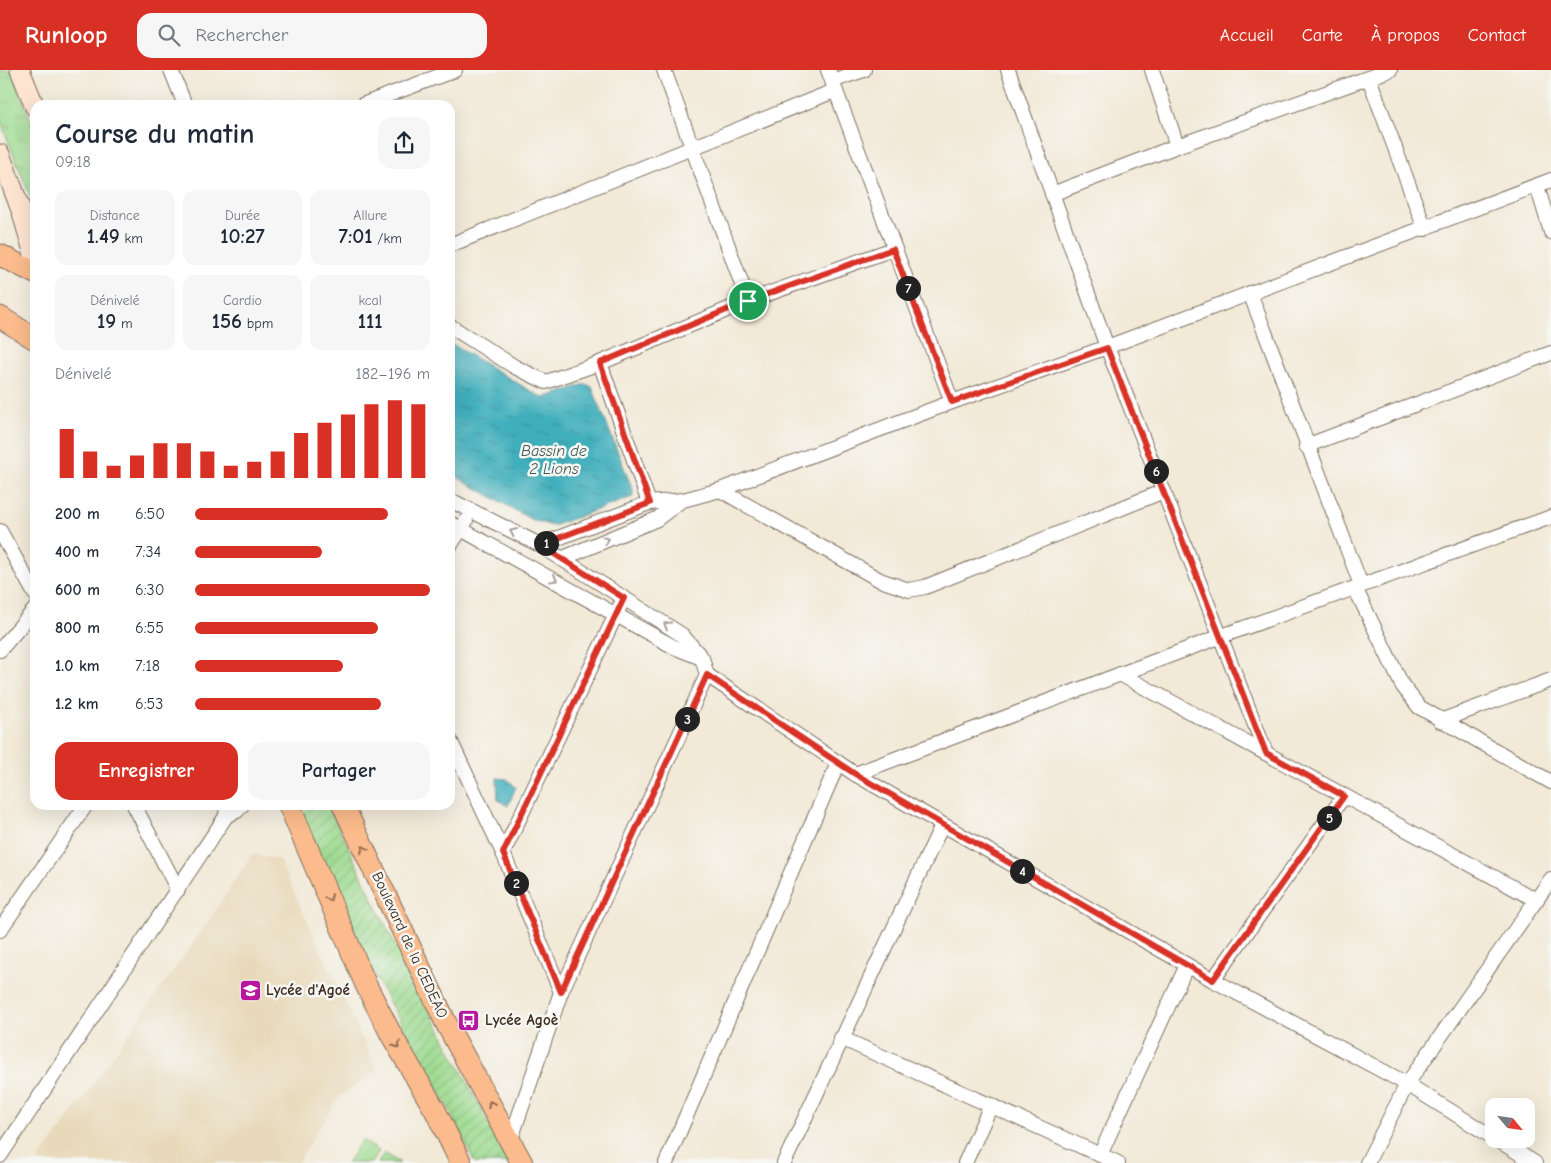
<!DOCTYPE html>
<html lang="fr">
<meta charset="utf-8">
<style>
body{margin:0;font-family:"Comic Neue",sans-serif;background:#f6f6f7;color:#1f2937;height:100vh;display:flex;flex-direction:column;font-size:19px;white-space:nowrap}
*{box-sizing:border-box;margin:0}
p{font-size:16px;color:#747a83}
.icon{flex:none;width:28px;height:28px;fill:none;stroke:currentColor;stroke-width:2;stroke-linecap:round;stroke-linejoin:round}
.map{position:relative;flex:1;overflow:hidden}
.drawer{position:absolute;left:30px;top:30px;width:425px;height:710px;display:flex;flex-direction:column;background:#fff;border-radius:15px;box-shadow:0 5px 20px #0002}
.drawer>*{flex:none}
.needle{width:32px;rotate:119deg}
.buttons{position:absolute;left:1485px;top:1028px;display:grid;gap:10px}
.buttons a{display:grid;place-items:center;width:50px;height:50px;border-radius:10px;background:#fff;box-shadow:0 5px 20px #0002;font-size:25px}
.pin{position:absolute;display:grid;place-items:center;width:42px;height:42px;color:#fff;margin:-21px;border:2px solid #fff;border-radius:50%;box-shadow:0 1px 5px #0007}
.km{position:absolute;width:25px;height:25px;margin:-12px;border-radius:50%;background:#222;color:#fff;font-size:14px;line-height:25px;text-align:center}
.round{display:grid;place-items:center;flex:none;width:52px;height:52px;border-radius:15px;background:#f6f6f7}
.overview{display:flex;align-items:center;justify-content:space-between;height:85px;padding:0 25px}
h1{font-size:28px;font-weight:600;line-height:38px}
.metrics{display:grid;grid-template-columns:repeat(3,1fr);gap:8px;height:85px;padding:5px 25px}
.metrics div{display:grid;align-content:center;border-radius:12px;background:#f6f6f7;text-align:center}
.metrics b{font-size:21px;font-weight:600}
.metrics small{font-size:14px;font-weight:400}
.metrics p{font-size:14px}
.chart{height:140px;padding:10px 25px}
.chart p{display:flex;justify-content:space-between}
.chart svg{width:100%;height:90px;margin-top:5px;stroke:#d93025;stroke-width:6}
.button{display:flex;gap:10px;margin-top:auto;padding:10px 25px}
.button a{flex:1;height:58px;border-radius:15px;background:#d93025;color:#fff;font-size:20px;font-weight:600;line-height:58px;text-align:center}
.button a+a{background:#f6f6f7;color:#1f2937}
ul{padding:0 25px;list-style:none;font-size:16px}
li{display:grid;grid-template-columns:80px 60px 1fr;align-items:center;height:38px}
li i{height:12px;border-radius:6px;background:#d93025}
header{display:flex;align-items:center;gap:30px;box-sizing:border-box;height:70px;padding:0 25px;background:#d93025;color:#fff}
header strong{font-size:24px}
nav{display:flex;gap:28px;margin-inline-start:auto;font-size:18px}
.search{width:350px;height:45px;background:#f6f6f7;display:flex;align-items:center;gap:12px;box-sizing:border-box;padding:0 18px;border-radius:15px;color:#747a83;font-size:19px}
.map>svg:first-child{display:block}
.built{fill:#e8d9ba}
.grass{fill:url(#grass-tufts);stroke:#6c8256}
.garden{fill:url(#garden-furrows);stroke:#6c8256}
.pitch{fill:#9cda8f;stroke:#6c8256}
.water{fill:url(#water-ripples);stroke:#3e6c6d}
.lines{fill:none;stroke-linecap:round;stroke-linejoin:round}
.street-casing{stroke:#7b6d5f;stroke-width:16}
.secondary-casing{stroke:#7b6d5f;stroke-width:21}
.primary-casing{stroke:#7b6d5f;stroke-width:23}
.street{stroke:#fff;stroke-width:14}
.secondary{stroke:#fde4d1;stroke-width:19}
.primary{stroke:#fbbb8c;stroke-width:21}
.oneway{stroke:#a79f9a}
.oneway2{stroke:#916b50}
.route-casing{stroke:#fff;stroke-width:10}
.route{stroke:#d93025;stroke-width:6}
.labels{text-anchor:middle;stroke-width:5;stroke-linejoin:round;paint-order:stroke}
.street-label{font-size:15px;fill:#3b2a1e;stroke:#f6f6f2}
.poi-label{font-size:15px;font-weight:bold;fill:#3b2a1e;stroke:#f6f6f2;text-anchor:start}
.water-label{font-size:16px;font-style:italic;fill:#3d5955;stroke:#f6f6f2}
</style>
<header>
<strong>Runloop</strong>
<div class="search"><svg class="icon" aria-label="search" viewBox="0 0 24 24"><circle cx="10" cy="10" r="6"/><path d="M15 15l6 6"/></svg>Rechercher</div>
<nav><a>Accueil</a><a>Carte</a><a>À propos</a><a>Contact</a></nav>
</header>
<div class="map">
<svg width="1551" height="1093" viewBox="0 0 1551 1093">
<defs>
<pattern id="grass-tufts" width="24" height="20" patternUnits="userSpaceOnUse" patternTransform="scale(1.25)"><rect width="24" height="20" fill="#9cda8f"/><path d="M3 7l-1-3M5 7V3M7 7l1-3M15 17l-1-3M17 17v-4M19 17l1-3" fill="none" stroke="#87bb7b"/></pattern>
<pattern id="garden-furrows" width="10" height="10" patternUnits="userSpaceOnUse" patternTransform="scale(1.25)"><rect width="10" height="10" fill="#9cda8f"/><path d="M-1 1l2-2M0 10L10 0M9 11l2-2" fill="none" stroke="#87bb7b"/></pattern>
<pattern id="water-ripples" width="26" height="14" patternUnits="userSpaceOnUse" patternTransform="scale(1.25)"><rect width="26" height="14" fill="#40afbc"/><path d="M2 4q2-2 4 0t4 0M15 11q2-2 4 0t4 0" fill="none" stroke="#378f98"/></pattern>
</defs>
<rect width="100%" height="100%" fill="#f6f6f2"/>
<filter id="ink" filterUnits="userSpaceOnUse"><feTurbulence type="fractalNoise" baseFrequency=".02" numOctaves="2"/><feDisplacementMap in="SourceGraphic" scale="10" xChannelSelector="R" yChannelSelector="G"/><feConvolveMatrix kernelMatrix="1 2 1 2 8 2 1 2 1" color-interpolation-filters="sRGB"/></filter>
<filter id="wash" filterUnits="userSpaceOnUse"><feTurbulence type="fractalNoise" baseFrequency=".0096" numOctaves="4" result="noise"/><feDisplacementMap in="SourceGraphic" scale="20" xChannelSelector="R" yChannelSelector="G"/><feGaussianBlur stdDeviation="1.12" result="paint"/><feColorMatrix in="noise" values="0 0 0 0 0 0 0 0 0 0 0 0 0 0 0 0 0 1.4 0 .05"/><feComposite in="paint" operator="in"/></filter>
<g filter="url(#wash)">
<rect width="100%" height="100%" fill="#f2e9d7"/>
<!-- built -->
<polygon class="built" points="252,784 279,790 377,1000 339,1027 297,1093 37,1093 212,846"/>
<!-- grass -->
<polygon class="grass" points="0,0 12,0 35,62 35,139 0,50"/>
<!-- garden -->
<polygon class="garden" points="296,735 328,735 392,869 510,1093 475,1093 448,1037 377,910"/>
<!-- pitch -->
<g class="pitch">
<polygon points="362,1070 379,1081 371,1093 347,1093"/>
<polygon points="384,1083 400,1093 378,1093"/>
</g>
<!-- water -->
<g class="water">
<polygon points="450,273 543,328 586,314 592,317 633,420 633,427 553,456 532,450 450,403"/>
<polygon points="497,708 507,709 516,717 508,736 498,730"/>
</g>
</g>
<g filter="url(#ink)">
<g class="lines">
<defs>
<g id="street">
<polyline points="171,0 185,35"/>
<polyline points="664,0 748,231"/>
<polyline points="828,0 952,332"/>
<polyline points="1008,0 1107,277 1266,683"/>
<polyline points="1152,0 1177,76"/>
<polyline points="1369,8 1425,159"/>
<polyline points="832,11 864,0"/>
<polyline points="362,35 455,0"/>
<polyline points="1537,116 1551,162"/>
<polyline points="1052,124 1177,76 1390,0"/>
<polyline points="450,175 834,21"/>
<polyline points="1250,223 1361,515"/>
<polyline points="450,256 515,297 546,312 600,293 748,231 893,179"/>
<polyline points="600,293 649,433"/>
<polyline points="1306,376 1551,283"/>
<polyline points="720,420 880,510 909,520 925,517 1164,421"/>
<polyline points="450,430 540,475 682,565 702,588 707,605 855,704 1213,910 1407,1014 1494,1068"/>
<polyline points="450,453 674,577 699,587"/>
<polyline points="0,461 35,524"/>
<polyline points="540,475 649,433 683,430 720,420 952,332 1107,277 1551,110"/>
<polyline points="450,476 466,451"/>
<polyline points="561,489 657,449 682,430"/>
<polyline points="1355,518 1402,615 1419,637 1551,712"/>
<polyline points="0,580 35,539"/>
<polyline points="1120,604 1536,830"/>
<polyline points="1440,651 1551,610"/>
<polyline points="450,670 503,783 561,922"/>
<polyline points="855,704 1219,567 1551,447"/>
<polyline points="134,735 178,820"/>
<polyline points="226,746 237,741 242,735"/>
<polyline points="503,783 620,536"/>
<polyline points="0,860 86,735"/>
<polyline points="1213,910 1344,726"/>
<polyline points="841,968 1118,1093"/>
<polyline points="511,1069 561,922 707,605"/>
<polyline points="1496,1069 1535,1093"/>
<polyline points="1100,1085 1187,895"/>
<polyline points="0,1086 226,746 227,735"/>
<polyline points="666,1093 838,693"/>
<polyline points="784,1093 942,755"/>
<polyline points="965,1093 991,1035"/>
<polyline points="1367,1093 1407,1014 1551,809"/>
</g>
<g id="secondary">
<polyline points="20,0 35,37"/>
<polyline points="0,84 22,143 35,188"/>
</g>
<g id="primary">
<polyline points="0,185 35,203"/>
<polyline points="0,247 35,269"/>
<polyline points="289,735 366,915 392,966 435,1040 461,1093"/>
<polyline points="343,735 447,955 522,1093"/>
</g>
</defs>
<!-- street casing -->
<use href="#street" class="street-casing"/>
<!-- secondary casing -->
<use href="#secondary" class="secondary-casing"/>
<!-- primary casing -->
<use href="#primary" class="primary-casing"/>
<!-- street -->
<use href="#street" class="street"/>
<!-- secondary -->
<use href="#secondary" class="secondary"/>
<!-- primary -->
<use href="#primary" class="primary"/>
</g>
<!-- one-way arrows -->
<defs><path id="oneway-chevron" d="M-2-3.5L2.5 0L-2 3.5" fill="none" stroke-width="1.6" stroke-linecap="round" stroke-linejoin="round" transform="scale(1.25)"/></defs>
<g class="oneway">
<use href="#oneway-chevron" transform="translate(513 462) rotate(-155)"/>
<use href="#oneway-chevron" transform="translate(606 470) rotate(-23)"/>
<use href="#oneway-chevron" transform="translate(554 509) rotate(29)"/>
<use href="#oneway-chevron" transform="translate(667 555) rotate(-148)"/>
</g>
<g class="oneway2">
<use href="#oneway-chevron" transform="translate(364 779) rotate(-116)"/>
<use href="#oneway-chevron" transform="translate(329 828) rotate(67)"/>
<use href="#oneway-chevron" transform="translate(397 975) rotate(60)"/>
<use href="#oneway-chevron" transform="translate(491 1034) rotate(-119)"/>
</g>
</g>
<g class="lines" filter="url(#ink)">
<defs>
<polygon id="route" points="893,179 952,332 1107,278 1266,683 1344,726 1213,910 855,704 707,605 561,922 503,783 624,528 540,475 650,433 600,293 748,231"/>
</defs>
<!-- route casing -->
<use href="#route" class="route-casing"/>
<!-- route -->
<use href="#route" class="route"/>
</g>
<!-- icons -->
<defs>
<symbol id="school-square" viewBox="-11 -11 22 22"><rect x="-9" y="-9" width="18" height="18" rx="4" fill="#b5179e" stroke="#f6f6f2"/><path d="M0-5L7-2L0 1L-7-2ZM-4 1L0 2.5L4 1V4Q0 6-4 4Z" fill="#fff"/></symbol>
<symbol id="bus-square" viewBox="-11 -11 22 22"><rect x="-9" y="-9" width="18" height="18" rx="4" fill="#b5179e" stroke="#f6f6f2"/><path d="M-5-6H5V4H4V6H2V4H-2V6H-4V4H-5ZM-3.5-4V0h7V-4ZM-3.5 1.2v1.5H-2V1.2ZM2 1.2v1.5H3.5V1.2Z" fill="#fff"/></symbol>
</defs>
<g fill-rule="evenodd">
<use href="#school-square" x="238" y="908" width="25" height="25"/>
<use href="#bus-square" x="456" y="938" width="25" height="25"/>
</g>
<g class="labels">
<!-- street labels -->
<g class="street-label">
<text transform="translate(410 875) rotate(65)" y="5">Boulevard de la CEDEAO</text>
</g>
<!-- poi labels -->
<g class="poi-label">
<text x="266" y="925">Lycée d'Agoé</text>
<text x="485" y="955">Lycée Agoè</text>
</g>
<!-- water labels -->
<g class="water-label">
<text x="554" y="386">Bassin de<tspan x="554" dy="18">2 Lions</tspan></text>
</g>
</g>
</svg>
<div class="buttons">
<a><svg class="needle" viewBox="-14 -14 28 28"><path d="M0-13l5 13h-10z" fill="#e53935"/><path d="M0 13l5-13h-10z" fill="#747a83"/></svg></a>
</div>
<div class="pin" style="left:748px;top:231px;background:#1e9e55"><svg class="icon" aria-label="arrive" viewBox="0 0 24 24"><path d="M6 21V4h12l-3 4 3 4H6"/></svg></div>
<b class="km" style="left:546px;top:473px">1</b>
<b class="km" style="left:516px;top:813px">2</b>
<b class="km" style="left:687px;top:649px">3</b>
<b class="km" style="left:1022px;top:801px">4</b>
<b class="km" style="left:1329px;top:748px">5</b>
<b class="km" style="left:1156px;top:401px">6</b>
<b class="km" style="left:908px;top:218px">7</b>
<section class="drawer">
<div class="overview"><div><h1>Course du matin</h1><p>09:18</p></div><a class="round"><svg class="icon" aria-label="share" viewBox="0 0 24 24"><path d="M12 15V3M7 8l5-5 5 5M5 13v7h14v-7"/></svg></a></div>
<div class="metrics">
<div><p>Distance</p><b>1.49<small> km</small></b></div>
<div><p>Durée</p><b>10:27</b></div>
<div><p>Allure</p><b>7:01<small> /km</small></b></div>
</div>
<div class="metrics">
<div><p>Dénivelé</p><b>19<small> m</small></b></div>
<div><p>Cardio</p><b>156<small> bpm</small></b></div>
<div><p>kcal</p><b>111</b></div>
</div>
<div class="chart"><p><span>Dénivelé</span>182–196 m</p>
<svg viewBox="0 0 160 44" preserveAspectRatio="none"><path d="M5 44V20M15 44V31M25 44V38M35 44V33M45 44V27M55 44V27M65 44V31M75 44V38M85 44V36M95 44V31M105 44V22M115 44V17M125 44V13M135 44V8M145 44V6M155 44V8"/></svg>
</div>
<ul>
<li><b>200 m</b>6:50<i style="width:82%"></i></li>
<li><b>400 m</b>7:34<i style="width:54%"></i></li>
<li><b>600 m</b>6:30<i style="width:100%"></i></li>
<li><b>800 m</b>6:55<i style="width:78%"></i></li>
<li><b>1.0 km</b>7:18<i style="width:63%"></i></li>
<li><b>1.2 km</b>6:53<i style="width:79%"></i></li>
</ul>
<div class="button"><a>Enregistrer</a><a>Partager</a></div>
</section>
</div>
